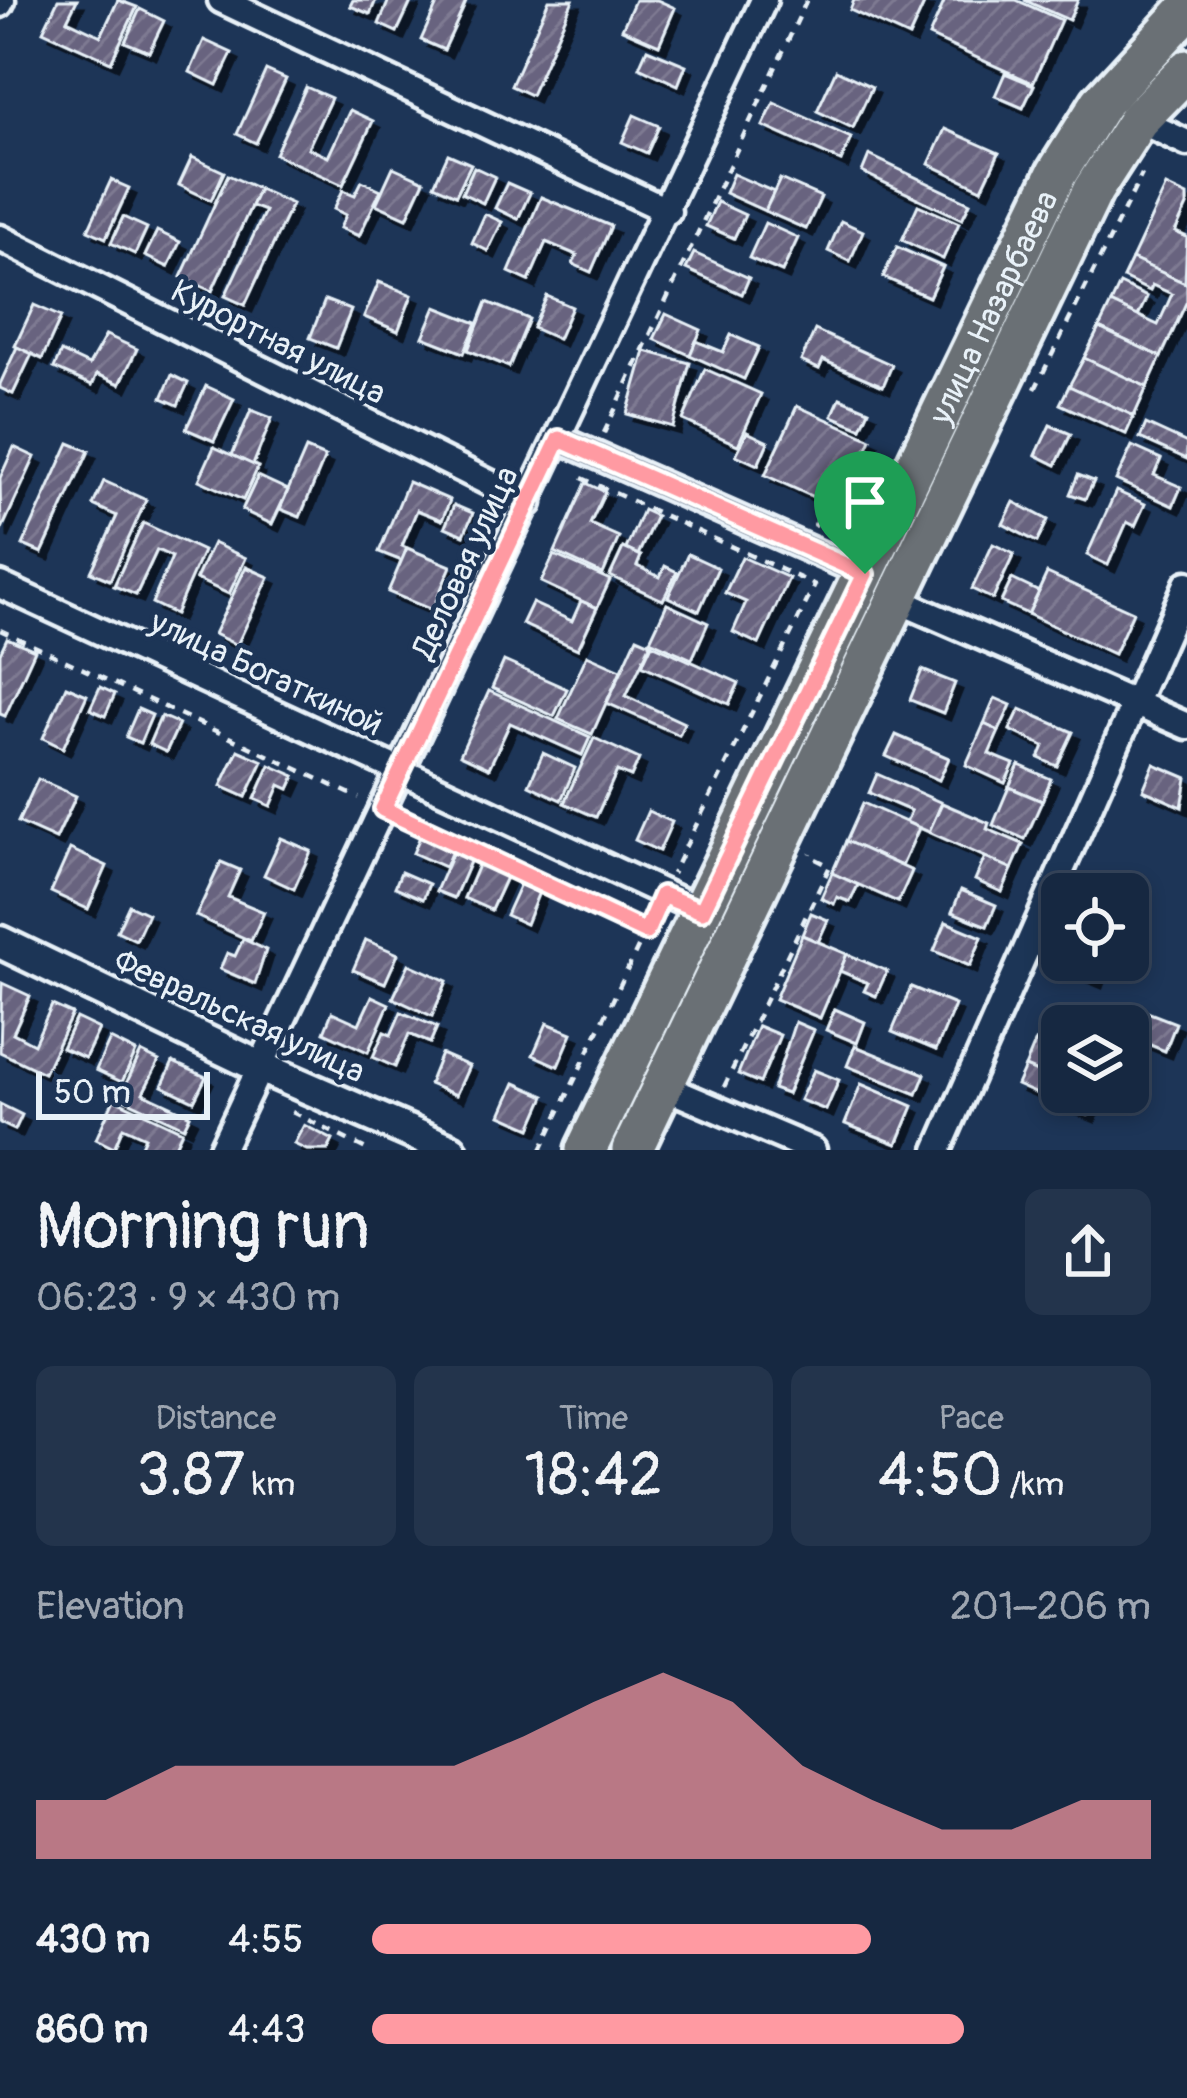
<!DOCTYPE html>
<meta charset="utf-8">
<style>
body{margin:0;font-family:Pangolin,sans-serif;background:#23344c;color:#f1f3f6;height:100vh;display:flex;flex-direction:column;font-size:45px;white-space:nowrap}
*{box-sizing:border-box;margin:0}
p{font-size:39px;color:#9ea6b1}
.icon{flex:none;width:66px;height:66px;fill:none;stroke:currentColor;stroke-width:2;stroke-linecap:round;stroke-linejoin:round}
.map{position:relative;height:1150px;overflow:hidden}
.details{display:flex;flex-direction:column;background:#162841;flex:1}
.details>*{flex:none}
.buttons{position:absolute;left:1041px;top:873px;display:grid;gap:24px}
.buttons a{display:grid;place-items:center;width:108px;height:108px;border-radius:18px;background:#162841;box-shadow:0 6px 18px #0003,0 0 0 3px #35445a;font-size:60px}
.scale{position:absolute;left:36px;bottom:30px;width:174px;box-sizing:border-box;padding-left:12px;border:6px solid #e8f1f8;border-top:0;font-size:33px;line-height:42px;white-space:nowrap;color:#e8f1f8;-webkit-text-stroke:9px #1d3557;paint-order:stroke}
.pin{position:absolute;display:grid;place-items:center;width:102px;height:102px;color:#fff;margin:-123px -51px;border-radius:50% 50% 50% 0;rotate:-45deg;box-shadow:0 0 12px #0007}
.pin .icon{rotate:45deg}
.round{display:grid;place-items:center;flex:none;width:126px;height:126px;border-radius:18px;background:#23344c}
.head{display:flex;align-items:center;justify-content:space-between;height:204px;padding:0 36px}
h1{font-size:66px;font-weight:600;line-height:90px}
.metrics{display:grid;grid-template-columns:repeat(3,1fr);gap:18px;height:204px;padding:12px 36px}
.metrics div{display:grid;align-content:center;border-radius:18px;background:#23344c;text-align:center}
.metrics b{font-size:60px;font-weight:600}
.metrics small{font-size:33px;font-weight:400}
.metrics p{font-size:33px}
.chart{height:336px;padding:24px 36px}
.chart p{display:flex;justify-content:space-between}
.chart svg{width:100%;height:216px;margin-top:12px;fill:#ff9aa2;opacity:.7}
ul{padding:0 36px;list-style:none;font-size:39px}
li{display:grid;grid-template-columns:192px 144px 1fr;align-items:center;height:90px}
li i{height:30px;border-radius:15px;background:#ff9aa2}
.map>svg:first-child{display:block}
.building{fill:url(#building-hatch);stroke:#e8f1f8;stroke-width:3;filter:url(#shadow)}
.lines{fill:none;stroke-linecap:round;stroke-linejoin:round}
.minor-casing{stroke:#e8f1f8;stroke-width:33}
.tertiary-casing{stroke:#e8f1f8;stroke-width:39}
.primary-casing{stroke:#e8f1f8;stroke-width:48}
.path{stroke:#e8f1f8;stroke-width:4.5;stroke-dasharray:9 9;stroke-linecap:butt}
.minor{stroke:#1d3557;stroke-width:24}
.tertiary{stroke:#1d3557;stroke-width:30}
.primary{stroke:#6a7074;stroke-width:39}
.route-casing{stroke:#fff;stroke-width:24}
.route{stroke:#ff9aa2;stroke-width:15}
.labels{text-anchor:middle;stroke-width:10;stroke-linejoin:round;paint-order:stroke}
.street-label{font-size:33px;fill:#e8f1f8;stroke:#1d3557}
</style>
<div class="map">
<svg width="1187" height="1150" viewBox="0 0 1187 1150">
<defs>
<pattern id="building-hatch" width="6" height="6" patternUnits="userSpaceOnUse" patternTransform="scale(3)"><rect width="6" height="6" fill="#68637f"/><path d="M-1 1l2-2M0 6l6-6M5 7l2-2" fill="none" stroke="#7e7a92"/></pattern>
<filter id="shadow"><feDropShadow dx="7" dy="7" stdDeviation="0" flood-color="#0009"/></filter>
</defs>
<rect width="100%" height="100%" fill="#1d3557"/>
<filter id="ink" filterUnits="userSpaceOnUse"><feTurbulence type="fractalNoise" baseFrequency=".00833" numOctaves="2"/><feDisplacementMap in="SourceGraphic" scale="24" xChannelSelector="R" yChannelSelector="G"/><feConvolveMatrix kernelMatrix="1 2 1 2 8 2 1 2 1" color-interpolation-filters="sRGB"/></filter>
<g filter="url(#ink)">
<!-- building -->
<g class="building">
<polygon points="58,0 77,0 67,20 101,36 118,0 137,7 111,62 43,31"/>
<polygon points="353,0 376,0 370,14 350,6"/>
<polygon points="389,0 412,0 397,32 379,24"/>
<polygon points="439,0 467,0 444,50 421,40"/>
<polygon points="549,0 573,0 531,95 511,86"/>
<polygon points="635,0 657,0 675,8 659,45 622,29"/>
<polygon points="854,0 926,0 909,37 850,10"/>
<polygon points="945,0 1016,0 1061,20 1033,83 929,36"/>
<polygon points="1024,0 1078,0 1069,20"/>
<polygon points="140,9 164,21 149,52 125,42"/>
<polygon points="204,40 232,53 217,85 190,72"/>
<polygon points="647,49 686,65 678,85 639,67"/>
<polygon points="266,70 286,79 256,143 237,134"/>
<polygon points="836,70 872,87 853,128 817,111"/>
<polygon points="1005,73 1034,85 1023,108 995,96"/>
<polygon points="306,87 331,98 308,148 328,157 350,110 373,121 343,185 275,154"/>
<polygon points="774,103 851,138 841,161 763,126"/>
<polygon points="634,115 659,126 647,153 622,142"/>
<polygon points="945,129 999,153 982,189 929,164"/>
<polygon points="448,154 471,164 456,195 434,185"/>
<polygon points="869,155 970,203 962,219 862,172"/>
<polygon points="192,157 224,172 211,200 179,185"/>
<polygon points="393,167 424,181 407,218 376,204"/>
<polygon points="474,167 495,177 483,203 462,193"/>
<polygon points="733,174 774,192 765,211 725,193"/>
<polygon points="228,175 259,189 212,291 181,277"/>
<polygon points="780,179 821,197 806,229 765,211"/>
<polygon points="111,180 129,188 106,238 88,230"/>
<polygon points="362,181 381,190 359,236 340,228 346,215 334,209 343,190 355,195"/>
<polygon points="507,183 530,193 518,219 495,208"/>
<polygon points="1166,186 1187,196 1187,206 1175,232 1187,237 1185,283 1132,259"/>
<polygon points="259,189 292,204 245,305 225,296 265,211 251,206"/>
<polygon points="541,197 611,226 591,272 573,264 577,255 546,242 529,281 509,272"/>
<polygon points="717,202 745,215 734,238 706,226"/>
<polygon points="918,205 959,223 943,259 902,240"/>
<polygon points="485,214 502,222 488,251 472,243"/>
<polygon points="123,217 147,228 135,254 111,243"/>
<polygon points="841,221 863,231 850,261 828,251"/>
<polygon points="765,223 798,238 782,272 749,258"/>
<polygon points="157,231 180,242 168,267 145,256"/>
<polygon points="897,247 943,267 929,297 883,277"/>
<polygon points="694,253 749,278 742,294 686,269"/>
<polygon points="1132,259 1187,284 1187,301 1161,357 1099,328 1111,303 1158,325 1172,294 1152,285 1150,291 1123,278"/>
<polygon points="379,282 412,295 398,331 364,317"/>
<polygon points="1120,284 1147,297 1138,316 1111,303"/>
<polygon points="547,296 572,307 558,339 533,328"/>
<polygon points="325,300 351,310 336,348 310,338"/>
<polygon points="487,302 529,319 509,367 468,350"/>
<polygon points="34,305 61,317 42,359 15,346"/>
<polygon points="436,307 477,323 464,353 423,337"/>
<polygon points="666,314 701,330 690,355 654,339"/>
<polygon points="1099,328 1161,357 1147,387 1084,358"/>
<polygon points="815,330 892,365 883,386 823,360 819,369 801,361"/>
<polygon points="106,335 137,349 120,384 97,374 92,385 54,368 61,352 89,365"/>
<polygon points="731,335 759,347 744,379 690,355 696,341 723,352"/>
<polygon points="17,347 32,354 13,394 0,388 0,384"/>
<polygon points="645,351 690,363 673,427 627,414"/>
<polygon points="1084,358 1147,387 1134,416 1069,386"/>
<polygon points="705,369 761,394 738,445 683,420"/>
<polygon points="172,375 188,383 178,405 162,398"/>
<polygon points="206,386 234,399 214,441 186,429"/>
<polygon points="1069,386 1134,416 1126,434 1060,404"/>
<polygon points="840,398 869,410 861,428 832,416"/>
<polygon points="797,406 871,439 840,509 765,475"/>
<polygon points="251,410 272,418 253,465 232,455"/>
<polygon points="1146,424 1187,443 1187,459 1140,438"/>
<polygon points="1050,425 1071,434 1056,465 1036,455"/>
<polygon points="747,432 768,442 758,465 736,455"/>
<polygon points="69,443 89,451 42,553 23,545"/>
<polygon points="1132,446 1161,459 1154,475 1181,487 1173,506 1116,480"/>
<polygon points="14,447 35,457 1,531 0,478"/>
<polygon points="214,447 258,467 243,500 199,480"/>
<polygon points="306,449 325,457 300,517 280,509"/>
<polygon points="1078,475 1094,481 1085,499 1070,494"/>
<polygon points="258,476 288,490 272,524 242,510"/>
<polygon points="104,481 146,500 110,580 91,572 117,516 93,505"/>
<polygon points="408,482 450,500 442,520 417,510 402,546 407,548 402,561 379,552"/>
<polygon points="586,483 605,492 590,524 619,537 603,574 555,552"/>
<polygon points="1116,491 1145,504 1135,526 1127,522 1108,565 1087,555"/>
<polygon points="1014,502 1048,520 1037,542 1003,524"/>
<polygon points="454,505 473,513 464,535 445,527"/>
<polygon points="643,510 656,516 638,555 626,549"/>
<polygon points="143,523 203,551 175,614 152,603 172,557 157,550 136,595 114,586"/>
<polygon points="213,543 246,558 229,594 196,579"/>
<polygon points="993,544 1014,554 993,599 972,589"/>
<polygon points="407,548 451,566 432,610 388,592"/>
<polygon points="623,548 641,556 637,566 660,577 665,566 677,572 663,600 610,576"/>
<polygon points="688,554 718,568 699,611 668,597"/>
<polygon points="554,555 610,580 597,608 541,582"/>
<polygon points="742,557 789,578 759,644 733,632 746,602 725,593"/>
<polygon points="246,567 269,577 237,645 214,634"/>
<polygon points="1047,573 1133,612 1114,654 1028,614"/>
<polygon points="1012,579 1039,592 1028,614 1001,602"/>
<polygon points="581,601 597,608 578,649 522,624 532,603 572,621"/>
<polygon points="667,604 708,623 692,659 650,640"/>
<polygon points="637,637 651,643 626,696 684,723 679,735 607,703"/>
<polygon points="7,638 35,650 5,716 0,714 0,653"/>
<polygon points="652,644 739,683 729,704 642,665"/>
<polygon points="587,655 621,670 592,734 558,719"/>
<polygon points="504,661 567,689 554,716 492,688"/>
<polygon points="922,670 955,683 943,713 910,700"/>
<polygon points="66,686 87,695 63,748 43,738"/>
<polygon points="100,687 115,694 105,716 90,709"/>
<polygon points="489,691 590,737 582,755 510,723 489,768 460,755"/>
<polygon points="995,698 1011,705 999,731 984,724"/>
<polygon points="138,709 152,715 140,743 126,737"/>
<polygon points="1020,709 1073,732 1057,766 1039,758 1044,746 1010,730"/>
<polygon points="161,716 179,724 166,752 149,744"/>
<polygon points="984,724 999,731 989,754 1014,764 1005,783 966,765"/>
<polygon points="896,735 949,758 939,780 886,756"/>
<polygon points="594,738 639,759 631,777 617,771 596,817 564,803"/>
<polygon points="238,750 263,761 246,797 221,786"/>
<polygon points="543,753 575,768 561,800 529,785"/>
<polygon points="1154,764 1187,778 1182,807 1143,790"/>
<polygon points="270,765 295,776 289,789 280,785 271,806 255,799"/>
<polygon points="1019,765 1051,779 1042,801 1009,787"/>
<polygon points="877,774 942,803 929,832 906,822 911,811 869,793"/>
<polygon points="38,779 76,796 56,839 18,822"/>
<polygon points="1009,787 1042,801 1025,839 993,825"/>
<polygon points="863,803 919,828 902,866 846,841"/>
<polygon points="942,803 989,823 987,829 1023,844 1012,869 929,832"/>
<polygon points="648,811 672,822 659,851 635,840"/>
<polygon points="422,832 454,846 445,867 413,853"/>
<polygon points="281,838 311,851 294,889 264,875"/>
<polygon points="846,841 912,871 898,902 832,873"/>
<polygon points="70,849 107,866 88,909 51,892"/>
<polygon points="454,850 472,857 454,898 436,891"/>
<polygon points="985,857 1012,869 1002,892 975,880"/>
<polygon points="480,861 508,873 491,910 464,898"/>
<polygon points="221,862 240,870 228,897 264,912 251,941 196,916"/>
<polygon points="401,872 429,884 423,899 395,887"/>
<polygon points="832,873 858,885 850,902 837,897 834,904 821,898"/>
<polygon points="520,884 539,892 526,924 506,915"/>
<polygon points="961,890 996,905 987,926 952,912"/>
<polygon points="129,905 148,914 136,940 117,931"/>
<polygon points="811,913 828,920 818,942 802,935"/>
<polygon points="946,922 982,937 970,966 934,951"/>
<polygon points="802,935 847,954 820,1018 775,999"/>
<polygon points="243,939 266,950 255,984 220,969 227,953 235,956"/>
<polygon points="366,940 398,954 385,983 353,970"/>
<polygon points="847,954 887,971 876,996 864,991 868,983 840,971"/>
<polygon points="1072,960 1103,960 1095,981 1068,970"/>
<polygon points="409,964 447,981 432,1016 393,998"/>
<polygon points="2,983 30,996 13,1033 34,1044 52,1005 72,1014 44,1073 0,1052"/>
<polygon points="911,987 955,1005 936,1050 892,1032"/>
<polygon points="372,996 389,1004 368,1052 324,1032 332,1012 359,1024"/>
<polygon points="835,1009 865,1022 857,1043 826,1030"/>
<polygon points="1100,1009 1137,1023 1142,1010 1176,1023 1165,1051 1128,1036 1128,1026 1094,1023"/>
<polygon points="401,1012 437,1027 430,1043 409,1034 395,1067 373,1057 384,1032 391,1035"/>
<polygon points="76,1018 99,1029 85,1058 62,1048"/>
<polygon points="795,1022 814,1030 787,1094 773,1089"/>
<polygon points="547,1023 572,1033 558,1066 533,1055"/>
<polygon points="758,1026 780,1035 760,1083 738,1074"/>
<polygon points="110,1039 136,1052 122,1082 96,1070"/>
<polygon points="1036,1041 1062,1052 1062,1065 1049,1059 1043,1075 1025,1067"/>
<polygon points="855,1046 925,1074 917,1094 847,1066"/>
<polygon points="141,1052 159,1061 143,1093 190,1115 184,1127 120,1097"/>
<polygon points="441,1054 469,1066 456,1095 429,1084"/>
<polygon points="173,1062 206,1077 194,1101 162,1086"/>
<polygon points="1025,1067 1062,1082 1058,1103 1017,1085"/>
<polygon points="814,1070 839,1080 826,1110 800,1100"/>
<polygon points="515,1083 545,1096 531,1128 501,1115"/>
<polygon points="861,1084 913,1106 897,1144 845,1124"/>
<polygon points="1062,1092 1098,1092 1088,1115 1058,1103"/>
<polygon points="114,1099 182,1131 173,1150 139,1150 145,1137 123,1127 114,1148 96,1139"/>
<polygon points="0,1104 22,1115 15,1130 0,1123"/>
<polygon points="304,1125 333,1140 328,1150 307,1150 294,1144"/>
</g>
<g class="lines">
<defs>
<g id="minor">
<polyline points="221,0 668,211"/>
<polyline points="0,4 2,0"/>
<polyline points="1138,120 1187,143"/>
<polyline points="0,238 529,503"/>
<polyline points="559,439 865,574"/>
<polyline points="0,585 702,911"/>
<polyline points="897,600 1187,726"/>
<polyline points="662,1086 813,1150"/>
<polyline points="221,1150 764,0"/>
<polyline points="938,1150 1187,584"/>
</g>
<polyline id="tertiary" points="0,942 260,1067 451,1150"/>
<g id="primary">
<path id="s1" d="M 586,1150 L 1057,173 L 1101,103 L 1187,10"/>
<polyline points="632,1150 1093,190 1138,120 1187,70"/>
</g>
</defs>
<!-- minor casing -->
<use href="#minor" class="minor-casing"/>
<!-- tertiary casing -->
<use href="#tertiary" class="tertiary-casing"/>
<!-- primary casing -->
<use href="#primary" class="primary-casing"/>
<!-- path -->
<g class="path">
<polyline points="1035,389 1142,174"/>
<polyline points="604,433 807,0"/>
<polyline points="582,478 815,585 672,874"/>
<polyline points="814,527 822,510 854,525"/>
<polyline points="0,630 359,798"/>
<polyline points="402,818 646,932"/>
<polyline points="724,1087 830,866 810,856 811,853"/>
<polyline points="292,1112 368,1150"/>
<polyline points="541,1150 655,912"/>
</g>
<!-- minor -->
<use href="#minor" class="minor"/>
<!-- tertiary -->
<use href="#tertiary" class="tertiary"/>
<!-- primary -->
<use href="#primary" class="primary"/>
</g>
</g>
<g class="lines" filter="url(#ink)">
<defs>
<polygon id="route" points="559,439 865,574 702,911 662,895 646,932 383,809"/>
</defs>
<!-- route casing -->
<use href="#route" class="route-casing"/>
<!-- route -->
<use href="#route" class="route"/>
</g>
<g class="labels">
<!-- street labels -->
<g class="street-label">
<text dy="12" stroke="none"><textPath href="#s1" startOffset="936">улица Назарбаева</textPath></text>
<text transform="translate(279 341) rotate(27)" y="12">Курортная улица</text>
<text transform="translate(464 562) rotate(-65)" y="12">Деловая улица</text>
<text transform="translate(267 672) rotate(25)" y="12">улица Богаткиной</text>
<text transform="translate(240 1015) rotate(25)" y="12">Февральская улица</text>
</g>
</g>
</svg>
<div class="buttons">
<a><svg class="icon" aria-label="locate" viewBox="0 0 24 24"><circle cx="12" cy="12" r="6"/><path d="M12 2v4M12 18v4M2 12h4M18 12h4"/></svg></a>
<a><svg class="icon" aria-label="layers" viewBox="0 0 24 24"><path d="M12 4l9 5-9 5-9-5zM3 14l9 5 9-5"/></svg></a>
</div>
<div class="scale">50 m</div>
<div class="pin" style="left:865px;top:574px;background:#1e9e55"><svg class="icon" aria-label="arrive" viewBox="0 0 24 24"><path d="M6 21V4h12l-3 4 3 4H6"/></svg></div>
</div>
<section class="details">
<div class="head"><div><h1>Morning run</h1><p>06:23 · 9 × 430 m</p></div><a class="round"><svg class="icon" aria-label="share" viewBox="0 0 24 24"><path d="M12 15V3M7 8l5-5 5 5M5 13v7h14v-7"/></svg></a></div>
<div class="metrics">
<div><p>Distance</p><b>3.87<small> km</small></b></div>
<div><p>Time</p><b>18:42</b></div>
<div><p>Pace</p><b>4:50<small> /km</small></b></div>
</div>
<div class="chart"><p><span>Elevation</span>201–206 m</p>
<svg viewBox="0 0 160 44" preserveAspectRatio="none"><path d="M0 44V32L10 32L20 25L30 25L40 25L50 25L60 25L70 19L80 12L90 6L100 12L110 25L120 32L130 38L140 38L150 32L160 32V44z"/></svg>
</div>
<ul>
<li><b>430 m</b>4:55<i style="width:64%"></i></li>
<li><b>860 m</b>4:43<i style="width:76%"></i></li>
</ul>
</section>
